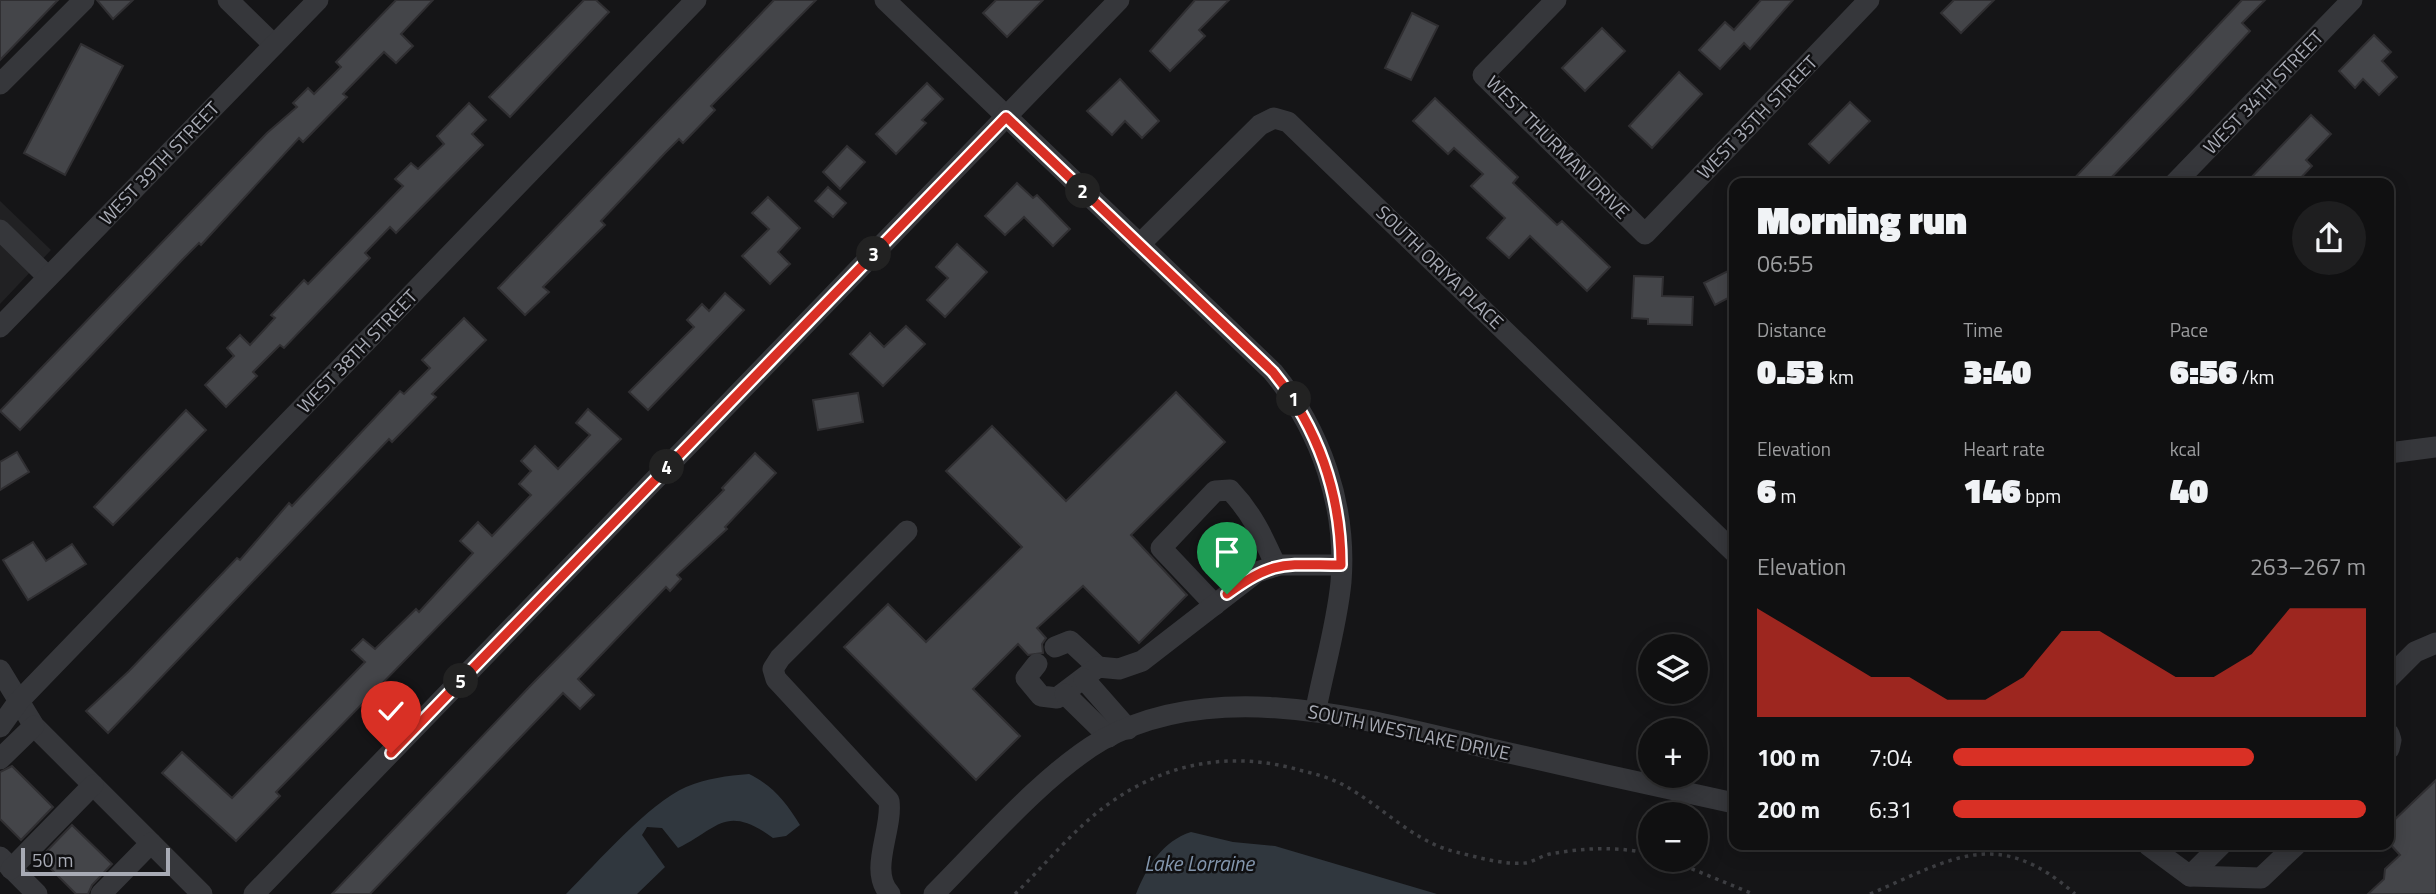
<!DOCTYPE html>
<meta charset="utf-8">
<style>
body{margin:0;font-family:"Titillium Web",sans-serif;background:#1e1e1f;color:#f1f3f6;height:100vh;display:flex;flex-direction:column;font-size:26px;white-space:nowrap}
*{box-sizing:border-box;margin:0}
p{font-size:23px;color:#9c9d9f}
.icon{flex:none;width:38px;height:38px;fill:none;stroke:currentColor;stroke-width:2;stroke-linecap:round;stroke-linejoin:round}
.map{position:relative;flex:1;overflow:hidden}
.sheet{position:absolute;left:1729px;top:178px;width:665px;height:672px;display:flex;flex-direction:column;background:#101011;border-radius:14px;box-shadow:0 4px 18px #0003,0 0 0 2px #303031}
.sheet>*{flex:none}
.fabs{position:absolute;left:1638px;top:634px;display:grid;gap:14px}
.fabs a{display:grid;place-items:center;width:70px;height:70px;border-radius:50%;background:#101011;box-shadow:0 4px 18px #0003,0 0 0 2px #303031;font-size:35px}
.scale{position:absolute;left:21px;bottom:18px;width:149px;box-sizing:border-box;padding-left:7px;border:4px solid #a8abb5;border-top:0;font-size:19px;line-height:24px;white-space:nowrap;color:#a8abb5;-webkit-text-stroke:5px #101012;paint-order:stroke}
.pin{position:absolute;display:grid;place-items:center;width:60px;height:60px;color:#fff;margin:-72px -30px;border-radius:50% 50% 50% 0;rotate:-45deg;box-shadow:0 0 7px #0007}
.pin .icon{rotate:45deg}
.km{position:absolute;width:35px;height:35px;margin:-18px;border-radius:50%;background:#222;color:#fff;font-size:19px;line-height:35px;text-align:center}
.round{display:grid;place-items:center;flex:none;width:74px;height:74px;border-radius:37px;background:#1e1e1f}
.overview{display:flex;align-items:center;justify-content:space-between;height:119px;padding:0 28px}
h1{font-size:38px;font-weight:800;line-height:52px}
.stats{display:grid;grid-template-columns:repeat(3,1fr);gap:10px;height:119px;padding:7px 28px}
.stats div{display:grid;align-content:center}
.stats b{font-size:35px;font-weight:800}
.stats small{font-size:19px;font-weight:400}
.stats p{font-size:19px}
.chart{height:196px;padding:14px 28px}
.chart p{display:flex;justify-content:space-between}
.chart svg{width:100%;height:126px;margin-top:7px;fill:#d93025;opacity:.7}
ul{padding:0 28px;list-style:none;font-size:23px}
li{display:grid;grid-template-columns:112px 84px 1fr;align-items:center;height:52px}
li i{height:18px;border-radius:9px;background:#d93025}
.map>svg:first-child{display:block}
.built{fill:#212123}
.water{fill:#30373e}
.building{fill:#444549;stroke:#302f32;stroke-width:2}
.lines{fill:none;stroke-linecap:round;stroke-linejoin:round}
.path{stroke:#3d3e42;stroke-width:3.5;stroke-dasharray:3.5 5;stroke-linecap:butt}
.minor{stroke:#36373b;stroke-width:21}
.route-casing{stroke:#fff;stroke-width:14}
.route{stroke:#d93025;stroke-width:9}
.labels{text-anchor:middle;stroke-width:5;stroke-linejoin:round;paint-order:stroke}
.street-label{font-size:19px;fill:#a8abb5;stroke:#101012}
.water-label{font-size:21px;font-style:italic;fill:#8396ad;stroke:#101012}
</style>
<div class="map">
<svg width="2436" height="894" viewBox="0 0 2436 894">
<rect width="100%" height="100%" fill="#151517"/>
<!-- built -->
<polygon class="built" points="0,201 51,250 0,304"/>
<!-- water -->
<g class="water">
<path d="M 749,774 C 773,786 786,802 800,825 L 786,836 L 773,838 C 725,803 718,829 678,848 L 662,828 L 647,827 L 642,835 L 665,867 L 637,894 L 566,894 C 596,864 649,803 686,787 C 707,778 727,776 749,774 Z"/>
<path d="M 1191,832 L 1233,842 L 1275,846 L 1437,894 L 1136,894 C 1147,866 1163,841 1191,832 Z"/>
</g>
<!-- building -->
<g class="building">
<polygon points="0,0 58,0 0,60"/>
<polygon points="97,0 133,0 113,19"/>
<polygon points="396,0 433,0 401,34 413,46 396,63 384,52 343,94 347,97 303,142 299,138 201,245 199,243 184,258 20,430 0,411 267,133 297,107 293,103 308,88 314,94 341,67 336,62"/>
<polygon points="584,0 596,0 609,12 510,117 489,97"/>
<polygon points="774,0 816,0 711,106 715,110 683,143 679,139 665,153 601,221 605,225 543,287 549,292 525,315 498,288"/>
<polygon points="996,0 1043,0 1007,37 983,13"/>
<polygon points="1195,0 1229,0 1199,30 1205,36 1170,71 1150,51"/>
<polygon points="1761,0 1793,0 1750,49 1744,43 1720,69 1699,50 1725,22 1734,30"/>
<polygon points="1954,0 1994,0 1961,33 1941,13"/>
<polygon points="2242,0 2265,0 2242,23 2250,31 2188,98 2105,184 2069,184"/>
<polygon points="1412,13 1438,26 1411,80 1385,68"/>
<polygon points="1602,28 1625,51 1585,91 1562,68"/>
<polygon points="2374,35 2391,52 2382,61 2397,77 2379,95 2363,79 2355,88 2339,71"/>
<polygon points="81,44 123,66 65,175 24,153"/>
<polygon points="1679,72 1702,94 1652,148 1629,126"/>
<polygon points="1120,79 1159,121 1142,138 1125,121 1112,135 1087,111"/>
<polygon points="927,83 943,99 922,120 926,123 896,154 876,134"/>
<polygon points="1435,98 1518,177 1513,183 1557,225 1562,221 1610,267 1587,291 1530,236 1509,258 1487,238 1505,218 1471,186 1483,174 1454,148 1448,154 1413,121"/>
<polygon points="1850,102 1870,121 1829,163 1809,144"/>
<polygon points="469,103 486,120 472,134 483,145 396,233 390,227 365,253 370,258 284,348 280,345 253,372 257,376 226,407 205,385 234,356 227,348 240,335 250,345 275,318 271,315 304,280 308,284 403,186 395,179 411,163 418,169 444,144 437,136"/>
<polygon points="2311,115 2331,134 2306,160 2312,166 2295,184 2245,184"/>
<polygon points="847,146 865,162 840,189 823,172"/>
<polygon points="1017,183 1033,198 1037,195 1070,229 1053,246 1024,217 1005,235 985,216"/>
<polygon points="828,187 846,203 833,217 815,201"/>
<polygon points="768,197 800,228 778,252 790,264 770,284 742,256 769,229 752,213"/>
<polygon points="957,244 987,272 945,317 927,300 948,278 936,267"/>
<polygon points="1734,268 1734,295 1715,305 1704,283"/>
<polygon points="1634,276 1663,277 1662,296 1693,297 1692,325 1648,324 1648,319 1632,318"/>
<polygon points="725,293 744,310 648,410 629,392 694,327 687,320 702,304 709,311"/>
<polygon points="464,318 486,340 432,394 436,397 392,442 389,439 108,733 86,711 129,671 237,558 240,560 289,503 292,506 400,391 404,394 430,368 422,360"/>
<polygon points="906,326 925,344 883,386 850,354 870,333 884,347"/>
<polygon points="1176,392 1225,442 1131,535 1187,595 1139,643 1083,586 1037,628 1046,638 1042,644 1043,653 1028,655 1018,644 973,689 1020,736 976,780 844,647 888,604 926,642 1022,547 946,471 992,426 1066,501"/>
<polygon points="858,393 863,422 818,430 813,400"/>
<polygon points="588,409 621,439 276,792 280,796 236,841 162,773 182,752 232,798 365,662 352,650 363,639 375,649 416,609 419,612 473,553 460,541 478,522 492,536 531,495 519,484 531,471 521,461 535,446 558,469 590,435 576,423"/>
<polygon points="186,410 206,430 113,525 94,507"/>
<polygon points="17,452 29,472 0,490 0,462"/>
<polygon points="755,453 776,473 725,527 727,529 677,575 681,579 670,591 666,587 578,679 594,695 580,709 563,693 370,894 332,894 533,683 724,490 722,488"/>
<polygon points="33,542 46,561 72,544 86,564 28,600 3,560"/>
<polygon points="12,766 53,807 21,840 0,819 0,772"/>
<polygon points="2436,780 2436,894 2368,894 2384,879 2385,869 2400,855 2389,843 2389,825"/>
<polygon points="72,825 112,864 92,885 88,894 76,894 40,858"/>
</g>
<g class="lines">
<!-- path -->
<g class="path">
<polyline points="1668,859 1753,894"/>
<path d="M 1015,894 C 1043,867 1076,827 1107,805 C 1166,762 1232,750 1303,771 C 1320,775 1337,780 1352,790 C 1387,811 1415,842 1456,852 C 1477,857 1503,865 1525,863 C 1533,862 1541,856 1550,854 C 1582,848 1618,846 1650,854"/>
<path d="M 1870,894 C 1952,859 1997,825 2075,894"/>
</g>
<!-- minor -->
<g class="minor">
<polyline points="228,0 274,45"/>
<path d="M 885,0 L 1273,372 C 1321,431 1347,506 1341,582 C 1337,624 1324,668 1316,709"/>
<polyline points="1556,0 1483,75 1645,234 1869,0"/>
<polyline points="0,84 84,0"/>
<polyline points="2174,184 2352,0"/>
<polyline points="0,230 48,277"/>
<polyline points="1140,244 1260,125 1274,118 1288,122 1734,552"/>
<polyline points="0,327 318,0"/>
<polyline points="2389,453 2436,447"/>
<path d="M 1215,605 L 1161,548 L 1215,491 L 1230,490 C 1252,513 1263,537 1276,566"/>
<polyline points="1055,647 1070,641 1098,667"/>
<polyline points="1037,664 1026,678 1041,696 1057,698 1098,667 1119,669 1142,661 1257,572 1279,565 1341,565"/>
<polyline points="0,670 34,726 202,894"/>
<polyline points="2389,678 2415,652 2436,643"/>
<polyline points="1084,679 1128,729"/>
<polyline points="1065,694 1109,737"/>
<polyline points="0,727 18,702 696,0"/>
<polyline points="2389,734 2391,740 2389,749"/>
<polyline points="0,759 34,726"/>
<polyline points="2148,845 2190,876 2221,845"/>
<polyline points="0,857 37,894"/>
<polyline points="11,869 93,785"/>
<polyline points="2190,876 2261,878 2296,845"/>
<polyline points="101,894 151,843"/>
<polyline points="254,894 1119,0"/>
<path d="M 890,894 C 868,871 893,830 889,801 L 776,679 L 773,669 L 780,658 L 907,531"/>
<path d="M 934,894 C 982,846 1045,773 1102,740 C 1221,674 1373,722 1496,750 C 1575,768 1655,786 1734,803"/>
</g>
</g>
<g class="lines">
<defs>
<path id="route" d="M 391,753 L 1006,117 L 1273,372 C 1318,427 1341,494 1341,565 C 1285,565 1274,559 1227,594"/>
</defs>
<!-- route casing -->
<use href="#route" class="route-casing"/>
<!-- route -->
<use href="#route" class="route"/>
</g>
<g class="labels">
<!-- street labels -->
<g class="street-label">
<text transform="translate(2263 92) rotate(-46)" y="7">WEST 34TH STREET</text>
<text transform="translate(1757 117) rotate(-46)" y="7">WEST 35TH STREET</text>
<text transform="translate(1558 147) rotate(45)" y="7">WEST THURMAN DRIVE</text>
<text transform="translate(159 163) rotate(-46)" y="7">WEST 39TH STREET</text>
<text transform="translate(1440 267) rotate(44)" y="7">SOUTH ORIYA PLACE</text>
<text transform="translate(357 351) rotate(-46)" y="7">WEST 38TH STREET</text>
<text transform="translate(1409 732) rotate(12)" y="7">SOUTH WESTLAKE DRIVE</text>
</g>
<!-- water labels -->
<g class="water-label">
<text x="1199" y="871">Lake Lorraine</text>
</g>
</g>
</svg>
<div class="fabs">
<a><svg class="icon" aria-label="layers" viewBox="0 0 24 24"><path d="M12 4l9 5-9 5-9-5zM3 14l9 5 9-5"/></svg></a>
<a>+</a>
<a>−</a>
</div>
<div class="scale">50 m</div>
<div class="pin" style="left:1227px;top:594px;background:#1e9e55"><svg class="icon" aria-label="arrive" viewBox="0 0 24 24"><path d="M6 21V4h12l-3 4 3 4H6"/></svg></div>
<div class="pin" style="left:391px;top:753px;background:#d93025"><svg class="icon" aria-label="check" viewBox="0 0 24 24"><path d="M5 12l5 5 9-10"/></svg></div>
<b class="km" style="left:1294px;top:399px">1</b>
<b class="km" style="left:1083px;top:191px">2</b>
<b class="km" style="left:874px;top:254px">3</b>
<b class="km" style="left:667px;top:467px">4</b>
<b class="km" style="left:461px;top:681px">5</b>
<section class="sheet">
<div class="overview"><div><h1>Morning run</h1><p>06:55</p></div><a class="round"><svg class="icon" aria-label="share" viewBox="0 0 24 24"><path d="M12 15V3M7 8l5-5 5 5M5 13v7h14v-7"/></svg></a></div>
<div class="stats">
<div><p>Distance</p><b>0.53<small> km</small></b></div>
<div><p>Time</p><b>3:40</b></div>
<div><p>Pace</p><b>6:56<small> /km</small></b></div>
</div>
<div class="stats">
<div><p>Elevation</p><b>6<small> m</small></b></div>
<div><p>Heart rate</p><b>146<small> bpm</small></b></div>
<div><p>kcal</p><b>40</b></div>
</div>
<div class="chart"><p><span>Elevation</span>263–267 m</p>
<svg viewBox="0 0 160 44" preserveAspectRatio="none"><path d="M0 44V6L10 14L20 22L30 30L40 30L50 38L60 38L70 30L80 14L90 14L100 22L110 30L120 30L130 22L140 6L150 6L160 6V44z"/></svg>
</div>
<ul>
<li><b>100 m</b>7:04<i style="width:73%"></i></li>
<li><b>200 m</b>6:31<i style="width:100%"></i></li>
</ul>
</section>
</div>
